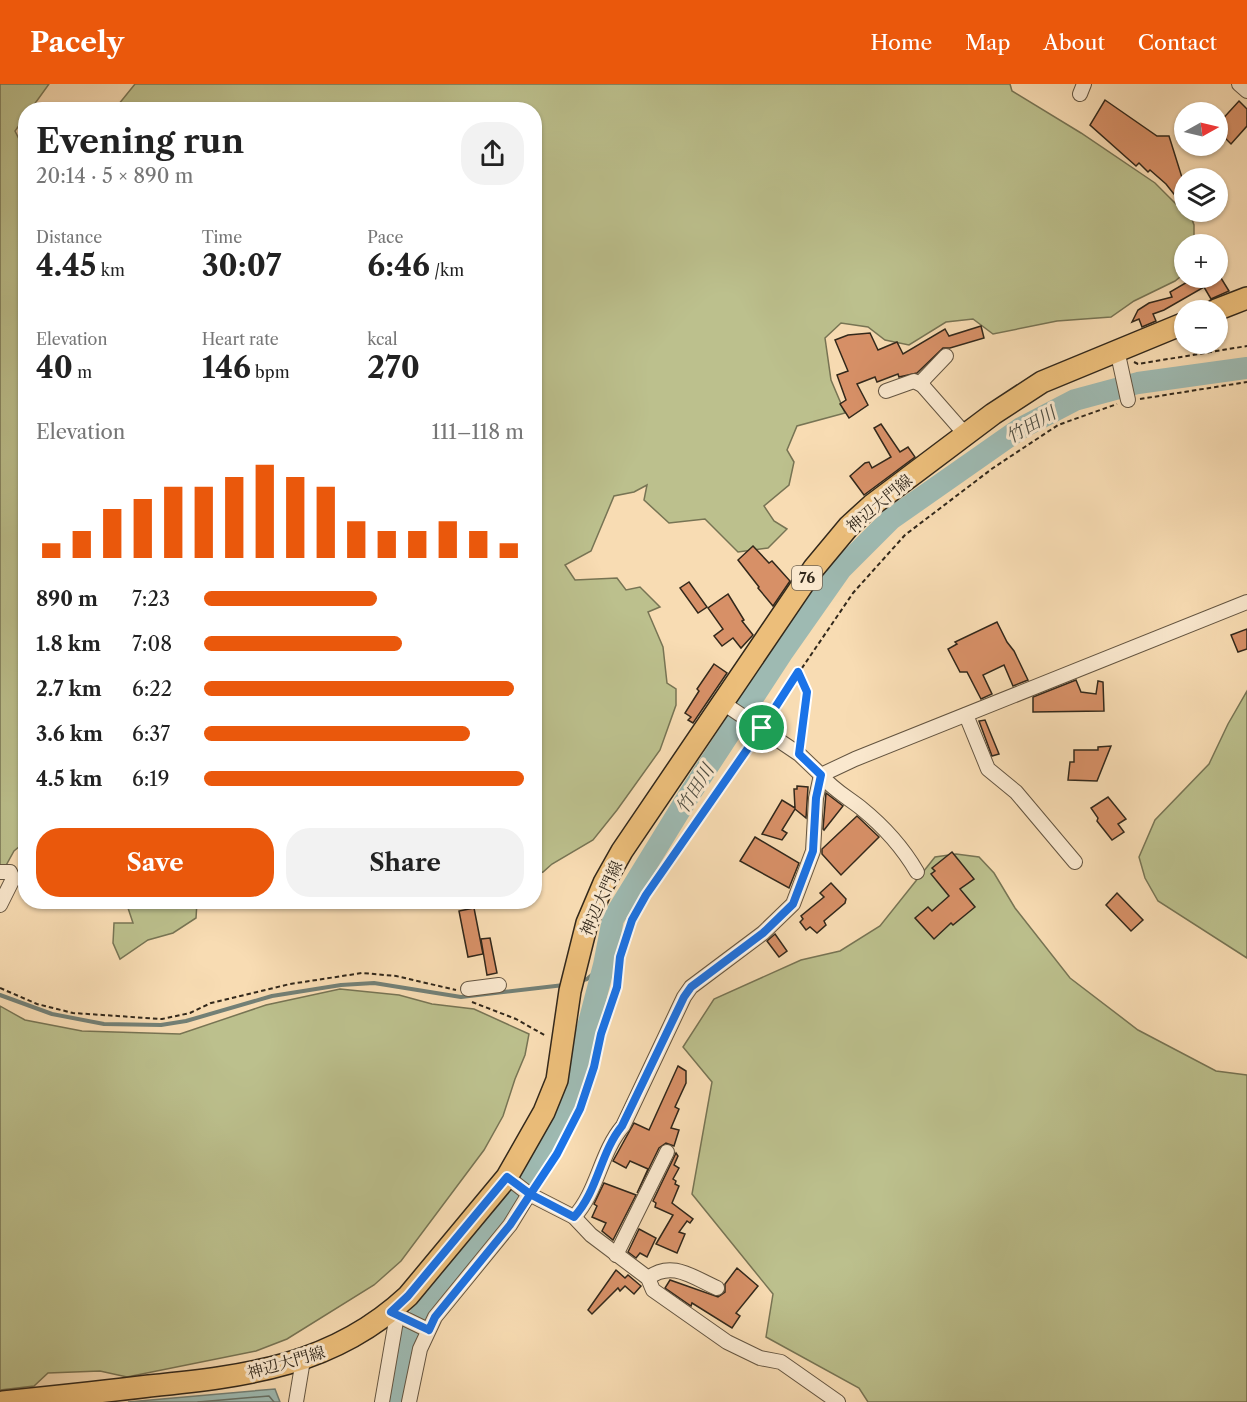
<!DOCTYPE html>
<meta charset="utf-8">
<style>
body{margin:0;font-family:"Libre Caslon Text","Noto Serif JP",serif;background:#f2f2f2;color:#222;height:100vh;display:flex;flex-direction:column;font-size:22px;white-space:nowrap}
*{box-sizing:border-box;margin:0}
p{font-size:20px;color:#767676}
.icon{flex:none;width:33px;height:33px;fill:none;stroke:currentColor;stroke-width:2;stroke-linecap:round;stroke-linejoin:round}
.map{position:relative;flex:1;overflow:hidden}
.side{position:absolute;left:18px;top:18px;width:524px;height:807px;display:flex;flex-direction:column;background:#fff;border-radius:24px;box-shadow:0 2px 4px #0004}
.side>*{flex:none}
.needle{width:39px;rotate:82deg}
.buttons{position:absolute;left:1174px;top:18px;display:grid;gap:12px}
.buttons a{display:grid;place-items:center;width:54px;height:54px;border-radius:50%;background:#fff;box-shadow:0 2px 4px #0004;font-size:30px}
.pin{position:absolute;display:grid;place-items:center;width:51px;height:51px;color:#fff;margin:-26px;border:3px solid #fff;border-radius:50%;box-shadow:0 2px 6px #0007}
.round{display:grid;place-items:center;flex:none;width:63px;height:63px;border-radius:24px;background:#f2f2f2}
.headline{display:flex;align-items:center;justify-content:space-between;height:102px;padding:0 18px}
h1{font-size:33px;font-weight:700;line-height:45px}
.stats{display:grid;grid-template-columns:repeat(3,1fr);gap:9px;height:102px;padding:6px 18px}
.stats div{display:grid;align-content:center}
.stats b{font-size:30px;font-weight:700}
.stats small{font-size:16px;font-weight:400}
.stats p{font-size:16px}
.chart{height:168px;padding:12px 18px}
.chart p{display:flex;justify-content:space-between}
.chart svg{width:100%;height:108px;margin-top:6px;stroke:#ea580c;stroke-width:6}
.button{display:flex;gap:12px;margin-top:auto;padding:12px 18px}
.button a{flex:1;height:69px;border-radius:24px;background:#ea580c;color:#fff;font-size:24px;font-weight:700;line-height:69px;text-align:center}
.button a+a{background:#f2f2f2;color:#222}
ul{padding:0 18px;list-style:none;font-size:20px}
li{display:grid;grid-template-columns:96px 72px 1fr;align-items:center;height:45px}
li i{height:15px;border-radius:8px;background:#ea580c}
header{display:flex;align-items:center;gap:36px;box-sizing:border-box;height:84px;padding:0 30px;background:#ea580c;color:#fff}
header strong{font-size:28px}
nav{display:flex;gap:33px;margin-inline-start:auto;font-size:21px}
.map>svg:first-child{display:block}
.green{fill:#bcc08d;stroke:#777454;stroke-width:1.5}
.water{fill:#9ebab2;stroke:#738076;stroke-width:1.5}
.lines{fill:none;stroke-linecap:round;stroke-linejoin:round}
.shore{stroke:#687166;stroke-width:1.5}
.stream{stroke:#738076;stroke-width:4}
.river{stroke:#9ebab2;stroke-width:22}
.building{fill:#d79067;stroke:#32281b;stroke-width:1.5}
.minor-casing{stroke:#645541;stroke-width:16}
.primary-casing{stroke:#32281b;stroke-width:24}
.path{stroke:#32281b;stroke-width:2;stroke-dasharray:4.5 3;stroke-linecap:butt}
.minor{stroke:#fae8ce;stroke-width:14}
.primary{stroke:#ecbe7a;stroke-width:21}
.route-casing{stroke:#fff;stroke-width:12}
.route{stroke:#1a73e8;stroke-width:8}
.labels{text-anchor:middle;stroke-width:6;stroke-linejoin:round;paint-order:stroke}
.shield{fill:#fae8ce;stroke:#6e6251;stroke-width:1.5}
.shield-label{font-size:15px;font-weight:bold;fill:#32281b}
.street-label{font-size:16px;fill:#32281b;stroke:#fae8ce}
.water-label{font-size:18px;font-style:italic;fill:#4d4c41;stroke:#fae8ce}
</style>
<header>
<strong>Pacely</strong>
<nav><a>Home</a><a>Map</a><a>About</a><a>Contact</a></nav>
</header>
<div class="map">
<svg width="1247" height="1318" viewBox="0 0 1247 1318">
<rect width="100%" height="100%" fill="#f8dcb3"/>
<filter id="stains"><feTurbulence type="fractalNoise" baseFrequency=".00333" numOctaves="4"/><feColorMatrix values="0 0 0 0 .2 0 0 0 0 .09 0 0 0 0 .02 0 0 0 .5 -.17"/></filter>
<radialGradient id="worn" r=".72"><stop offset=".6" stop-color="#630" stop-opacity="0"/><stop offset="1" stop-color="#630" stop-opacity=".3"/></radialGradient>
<!-- green -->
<g class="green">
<polygon points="0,0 49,0 31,25 26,26 25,33 15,47 26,69 26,757 14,767 4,785 0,785"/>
<polygon points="135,0 1010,0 1012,7 1081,49 1155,99 1184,128 1190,130 1194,141 1194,160 1185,160 1185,189 1175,197 1134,217 1111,233 1057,237 993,250 973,235 946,238 909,261 885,256 868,243 841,239 825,254 831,296 845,329 797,342 787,366 794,378 789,401 764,422 774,437 787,445 768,464 738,468 705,435 669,439 644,416 647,401 634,408 614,412 591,467 565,481 575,496 617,494 626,506 640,503 660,523 648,528 663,563 667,599 676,605 676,621 660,666 617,726 593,756 552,780 543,788 534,791 534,26 114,26"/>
<polygon points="1247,607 1247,874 1158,817 1145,794 1139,773 1155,736 1209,680 1228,640"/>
<polygon points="956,770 979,773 994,789 1015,824 1070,894 1138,946 1216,987 1247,991 1247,1318 868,1318 859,1304 766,1253 773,1210 692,1110 712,998 683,963 714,915 801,876 840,867 880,842 935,773"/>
<polygon points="126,818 197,818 196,834 173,849 148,856 120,875 113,859 114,839 133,839"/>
<polygon points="340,905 399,911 432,920 474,925 529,950 525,971 515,995 503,1032 484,1066 401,1177 374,1201 287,1255 256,1267 127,1293 100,1287 48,1289 34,1302 0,1306 0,922 25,936 82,947 180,950 266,921"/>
</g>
<!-- water -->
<polygon class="water" points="275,1305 280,1318 128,1318"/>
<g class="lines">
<!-- shore -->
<polyline class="shore" points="198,1318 269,1312 274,1318"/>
<!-- stream -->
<g class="stream">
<polyline points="580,897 587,895 604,881"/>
<polyline points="0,911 52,930 104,940 161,941 186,937 272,912 341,901 374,899 461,913 564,901"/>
</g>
<!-- river -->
<polyline class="river" points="396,1318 409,1253 424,1224 529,1089 564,1035 604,881 613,835 691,708 782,569 841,485 891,435 1021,344 1075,316 1138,299 1247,284"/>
</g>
<!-- building -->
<g class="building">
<polygon points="1105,16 1157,52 1169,52 1185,103 1185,124 1166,100 1150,86 1148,88 1139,79 1136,82 1090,41"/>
<polygon points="1239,17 1247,25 1247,42 1231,60 1218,47 1218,40"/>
<polygon points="1194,194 1221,194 1229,207 1211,215 1204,203 1164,226 1153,230 1156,237 1142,243 1139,235 1132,238 1138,226 1149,219 1172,213 1170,208"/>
<polygon points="981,242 984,254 950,264 943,264 917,289 899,293 898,290 877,298 875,293 857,300 868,321 849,334 840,320 846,316 837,291 848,287 835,256 848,251 870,249 878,266 897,258 903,270 945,245 949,252"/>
<polygon points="881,340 900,368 908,363 915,373 864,411 850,392 865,379 869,378 872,384 891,373 874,344"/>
<polygon points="753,462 769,479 772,477 790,497 773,522 758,504 759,503 738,476"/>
<polygon points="689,498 707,523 698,529 680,504"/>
<polygon points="728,510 744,536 742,537 753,551 741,564 733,554 722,562 714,552 723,545 708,524"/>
<polygon points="997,538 1007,558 1014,567 1028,596 1013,602 1004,581 983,591 992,610 981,615 967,588 960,588 948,565 957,560 955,558"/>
<polygon points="1247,545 1247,565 1238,568 1231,551"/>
<polygon points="714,580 727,589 693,639 688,636 691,633 685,629 699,607 697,605"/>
<polygon points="1076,596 1081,608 1096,610 1098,597 1103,598 1104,627 1033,628 1033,613"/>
<polygon points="985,636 999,670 992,672 979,637"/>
<polygon points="1111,662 1097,697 1068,696 1070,678 1074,678 1074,666 1098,666 1098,663"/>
<polygon points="797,702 808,703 806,734 795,725 782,746 787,749 782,756 762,750 782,716 795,724 794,705 797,705"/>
<polygon points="826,709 843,722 824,746 823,745"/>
<polygon points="1108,713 1126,735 1118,740 1124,748 1112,756 1097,737 1098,734 1091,724"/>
<polygon points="857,732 879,753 841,791 822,770 822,765"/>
<polygon points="755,753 799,779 789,804 740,777"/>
<polygon points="952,768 974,795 960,805 975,823 953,841 951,839 934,855 915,834 928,823 932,827 949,812 931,790 935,787 932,784"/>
<polygon points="831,799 846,815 845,819 824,837 826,841 817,849 810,843 806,846 800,838 803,835 801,832 824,813 820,809"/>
<polygon points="1117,809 1143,836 1131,847 1106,821"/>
<polygon points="474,824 483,870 468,873 459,827"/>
<polygon points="775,850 787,867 779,873 767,857"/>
<polygon points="490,854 497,889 487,891 481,855"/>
<polygon points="678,982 686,987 686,999 675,1023 679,1025 671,1044 679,1046 674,1062 666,1059 659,1064 637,1109 648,1085 630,1077 626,1084 613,1077 634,1039 649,1046"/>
<polygon points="676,1069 678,1072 674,1081 679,1084 673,1095 676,1097 675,1100 679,1102 672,1119 693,1135 690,1139 687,1137 679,1148 685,1150 677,1169 656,1160 673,1131 655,1123 656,1119 653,1117"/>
<polygon points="604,1099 636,1111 613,1156 602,1147 606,1139 592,1133 597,1122 594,1120"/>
<polygon points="639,1145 656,1154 647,1173 640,1169 636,1174 628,1168"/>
<polygon points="737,1184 758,1202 736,1229 740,1232 732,1244 692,1219 691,1222 665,1204 670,1196 718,1213 725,1208 725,1200"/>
<polygon points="616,1186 625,1194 628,1191 641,1202 634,1210 625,1202 620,1207 618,1204 592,1230 588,1226"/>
</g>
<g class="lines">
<defs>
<g id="minor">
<polyline points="1239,0 1247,7"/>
<polyline points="1080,10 1084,0"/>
<polyline points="1117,266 1128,316"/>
<polyline points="922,301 924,295 946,272"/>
<polyline points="886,307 914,297 922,301 965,350"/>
<polyline points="723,619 799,670 821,691 855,675 1247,518"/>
<polyline points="966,631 988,685 1016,708 1075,778"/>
<path d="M 821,691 C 832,705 847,713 861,724 C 882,741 903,764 917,788"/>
<polyline points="0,788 10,788 13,795 0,821"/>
<polyline points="468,905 499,901"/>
<polyline points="507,1093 529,1110 574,1133 591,1151 648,1194 653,1206 727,1258 760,1274 781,1278 838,1318"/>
<path d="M 574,1133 C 598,1107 600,1069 623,1042 L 684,913 L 691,903 L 763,849 L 793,820 L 813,767 L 816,714 L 821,691"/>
<polyline points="616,1171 667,1068"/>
<path d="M 648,1194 C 672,1176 692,1193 717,1204"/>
<polyline points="391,1228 428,1246"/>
<polyline points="296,1318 303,1276"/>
<polyline points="382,1318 397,1231"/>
<polyline points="409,1318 420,1265 435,1233 510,1141 529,1110"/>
</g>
<g id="primary">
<polyline points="1216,226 1247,214"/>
<path d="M 3,1318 C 52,1313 101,1308 149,1302 C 247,1292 333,1282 408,1212 L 507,1093 L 544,1028 L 557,996 L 570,907 L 587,839 L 604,799 L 622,767 L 814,484 L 849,442 L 872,421 L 993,330 L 1042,298 L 1185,239"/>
</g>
</defs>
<!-- minor casing -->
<use href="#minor" class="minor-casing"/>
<!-- primary casing -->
<use href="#primary" class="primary-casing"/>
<!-- path -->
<g class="path">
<polyline points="1134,278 1138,280 1247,262"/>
<polyline points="1140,315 1247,298"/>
<polyline points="798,588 807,608 800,657"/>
<polyline points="768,634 853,509 905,451 993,384 1058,341 1117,320"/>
<polyline points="0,904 37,920 73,929 162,935 190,929 211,919 290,900 362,889 396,892 456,906"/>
<polyline points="472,918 516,935 546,952"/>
<polyline points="536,1100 557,1070 580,1025 594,983 601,950 617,903 620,873 632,836 647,811 754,656"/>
</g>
<!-- minor -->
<use href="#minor" class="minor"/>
<!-- primary -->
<use href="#primary" class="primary"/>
</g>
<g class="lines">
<defs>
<path id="route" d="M 762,644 L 646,811 L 632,836 L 620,873 L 617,903 L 601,950 L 594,983 L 580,1025 L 557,1070 L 510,1141 L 435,1233 L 429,1246 L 391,1228 L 408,1212 L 507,1093 L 530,1110 L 574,1133 C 598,1107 600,1069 622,1042 L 684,913 L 691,903 L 763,849 L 793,820 L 813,767 L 816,714 L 821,691 L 799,670 L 807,608 L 798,588 L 762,644"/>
</defs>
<!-- route casing -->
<use href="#route" class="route-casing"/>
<!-- route -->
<use href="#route" class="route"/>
</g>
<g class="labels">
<!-- shield labels -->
<rect class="shield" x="792" y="482" width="30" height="24" rx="4.5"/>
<g class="shield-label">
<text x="807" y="499">76</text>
</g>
<!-- street labels -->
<g class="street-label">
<text transform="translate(879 419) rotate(-40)" y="6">神辺大門線</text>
<text transform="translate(601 814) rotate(-66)" y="6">神辺大門線</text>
<text transform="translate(286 1278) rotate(-16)" y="6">神辺大門線</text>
</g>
<!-- water labels -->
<g class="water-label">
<text transform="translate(1031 341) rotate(-30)" y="6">竹田川</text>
<text transform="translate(695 705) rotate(-58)" y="6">竹田川</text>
</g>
</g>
<rect width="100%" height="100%" filter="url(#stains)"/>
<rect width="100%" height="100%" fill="url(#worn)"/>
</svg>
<div class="buttons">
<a><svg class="needle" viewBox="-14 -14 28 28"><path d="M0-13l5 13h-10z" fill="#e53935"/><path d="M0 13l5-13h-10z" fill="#767676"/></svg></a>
<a><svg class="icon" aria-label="layers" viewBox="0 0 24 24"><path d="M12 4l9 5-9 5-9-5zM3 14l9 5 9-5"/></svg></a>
<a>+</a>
<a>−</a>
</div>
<div class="pin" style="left:762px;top:644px;background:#1e9e55"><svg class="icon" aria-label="arrive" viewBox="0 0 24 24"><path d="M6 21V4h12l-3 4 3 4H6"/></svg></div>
<section class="side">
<div class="headline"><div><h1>Evening run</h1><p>20:14 · 5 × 890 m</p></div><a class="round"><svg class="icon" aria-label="share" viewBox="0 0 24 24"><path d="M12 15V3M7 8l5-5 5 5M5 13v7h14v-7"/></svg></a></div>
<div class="stats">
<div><p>Distance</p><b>4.45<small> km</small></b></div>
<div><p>Time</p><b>30:07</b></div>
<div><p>Pace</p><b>6:46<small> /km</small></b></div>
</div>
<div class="stats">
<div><p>Elevation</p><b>40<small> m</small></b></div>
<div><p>Heart rate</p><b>146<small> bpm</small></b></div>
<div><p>kcal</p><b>270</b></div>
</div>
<div class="chart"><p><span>Elevation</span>111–118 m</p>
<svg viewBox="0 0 160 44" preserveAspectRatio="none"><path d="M5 44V38M15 44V33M25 44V24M35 44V20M45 44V15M55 44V15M65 44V11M75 44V6M85 44V11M95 44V15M105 44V29M115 44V33M125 44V33M135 44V29M145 44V33M155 44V38"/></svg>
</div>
<ul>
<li><b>890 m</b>7:23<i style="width:54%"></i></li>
<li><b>1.8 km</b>7:08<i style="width:62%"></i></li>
<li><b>2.7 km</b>6:22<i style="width:97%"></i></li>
<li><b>3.6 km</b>6:37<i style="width:83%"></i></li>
<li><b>4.5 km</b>6:19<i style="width:100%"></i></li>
</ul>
<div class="button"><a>Save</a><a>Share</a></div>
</section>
</div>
